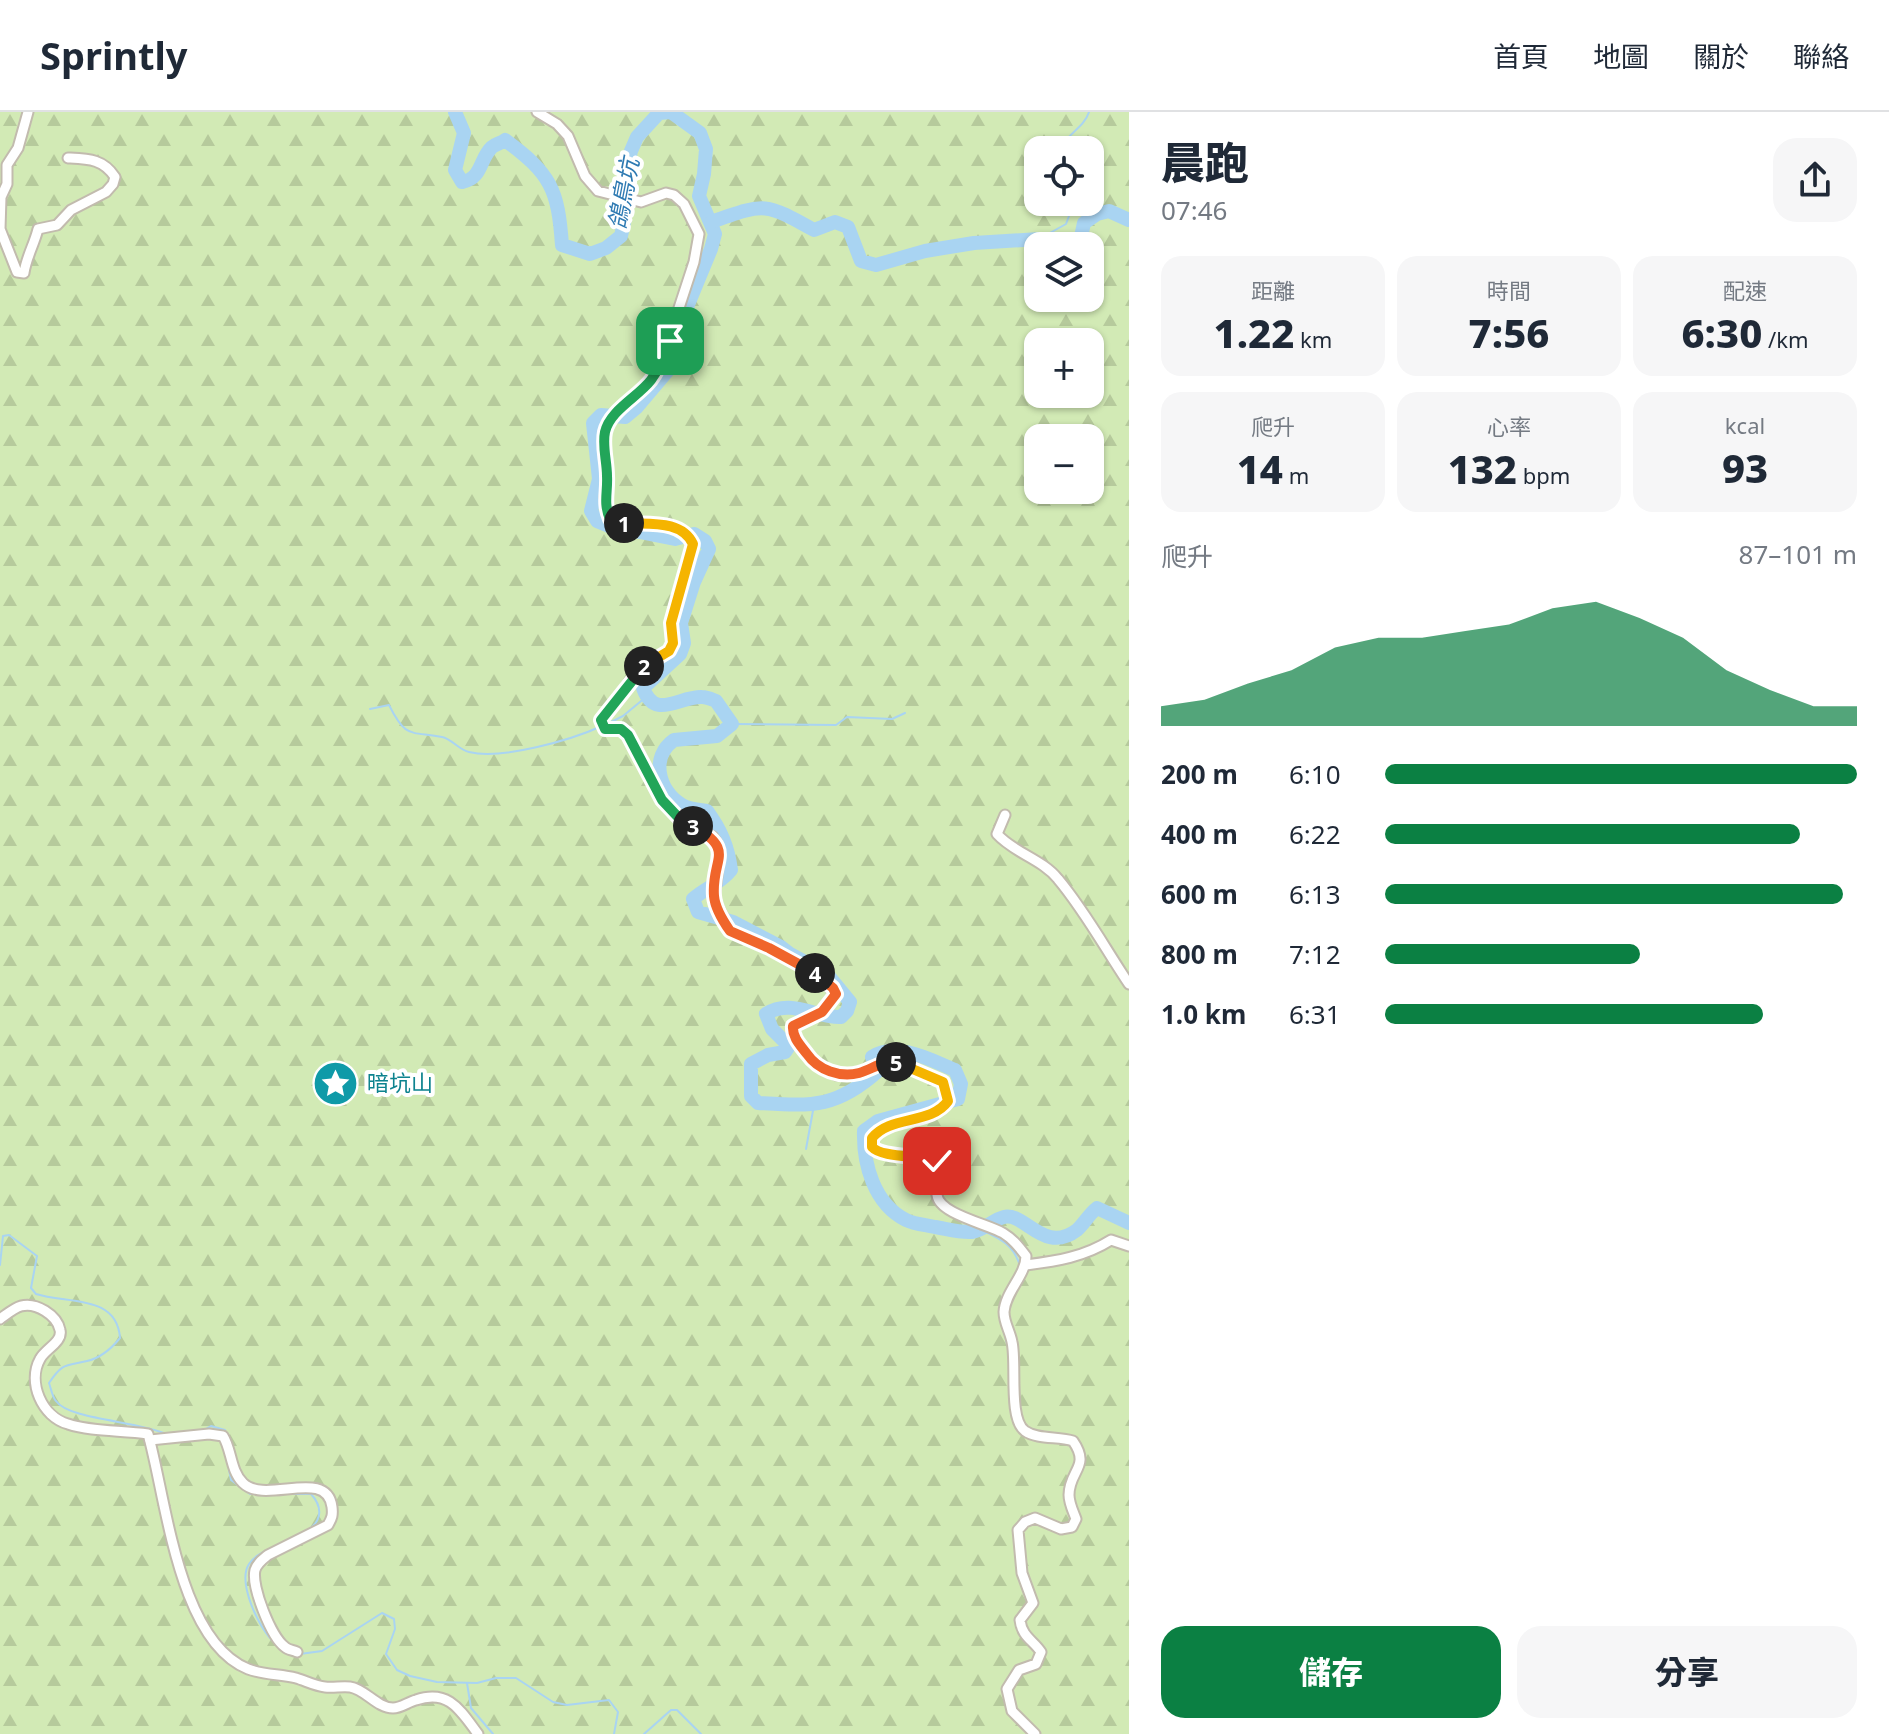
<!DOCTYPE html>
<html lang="zh-TW">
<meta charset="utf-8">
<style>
body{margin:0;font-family:"Noto Sans","Noto Sans TC",sans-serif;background:#f6f6f7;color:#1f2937;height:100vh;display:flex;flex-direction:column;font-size:30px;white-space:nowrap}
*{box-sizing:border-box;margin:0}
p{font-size:26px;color:#747a83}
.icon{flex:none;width:44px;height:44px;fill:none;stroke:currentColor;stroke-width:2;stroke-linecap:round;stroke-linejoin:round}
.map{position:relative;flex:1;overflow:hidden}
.side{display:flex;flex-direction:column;background:#fff;width:760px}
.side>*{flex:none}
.controls{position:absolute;left:1024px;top:24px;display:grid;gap:16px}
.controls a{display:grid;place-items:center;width:80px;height:80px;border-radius:16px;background:#fff;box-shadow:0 2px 6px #0004;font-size:40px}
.pin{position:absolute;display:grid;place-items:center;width:68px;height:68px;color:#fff;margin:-34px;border-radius:16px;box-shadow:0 4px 12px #0006}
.km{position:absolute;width:40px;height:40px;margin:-20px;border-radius:50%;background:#222;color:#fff;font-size:22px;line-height:40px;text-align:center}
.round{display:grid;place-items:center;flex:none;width:84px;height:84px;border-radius:24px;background:#f6f6f7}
.overview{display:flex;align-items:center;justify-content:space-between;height:136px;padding:0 32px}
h1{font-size:44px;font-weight:800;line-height:60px}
.figures{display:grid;grid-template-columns:repeat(3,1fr);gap:12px;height:136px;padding:8px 32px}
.figures div{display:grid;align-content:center;border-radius:20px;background:#f6f6f7;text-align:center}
.figures b{font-size:40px;font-weight:800}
.figures small{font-size:22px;font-weight:400}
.figures p{font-size:22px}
.chart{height:224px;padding:16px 32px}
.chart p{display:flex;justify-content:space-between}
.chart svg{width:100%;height:144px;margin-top:8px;fill:#0b8043;opacity:.7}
.primary-button{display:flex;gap:16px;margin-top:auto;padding:16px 32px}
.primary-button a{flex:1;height:92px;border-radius:24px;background:#0b8043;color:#fff;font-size:32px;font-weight:800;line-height:92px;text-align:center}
.primary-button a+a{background:#f6f6f7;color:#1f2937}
ul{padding:0 32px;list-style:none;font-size:26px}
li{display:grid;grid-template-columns:128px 96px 1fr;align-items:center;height:60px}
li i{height:20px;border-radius:10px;background:#0b8043}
header{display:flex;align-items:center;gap:48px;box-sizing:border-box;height:112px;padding:0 40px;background:#fff;border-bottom:2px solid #e0e1e3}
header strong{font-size:38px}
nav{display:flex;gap:44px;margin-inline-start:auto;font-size:28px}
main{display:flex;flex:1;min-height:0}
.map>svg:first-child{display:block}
.forest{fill:url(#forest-firs);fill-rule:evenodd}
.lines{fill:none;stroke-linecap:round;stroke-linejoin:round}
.stream{stroke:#a9d4f2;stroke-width:2}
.river{stroke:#a9d4f2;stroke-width:14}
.street-casing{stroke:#c2bbae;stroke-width:13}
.street{stroke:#fff;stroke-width:9}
.split-1-casing{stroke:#fff;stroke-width:16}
.split-2-casing{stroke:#fff;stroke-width:16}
.split-3-casing{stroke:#fff;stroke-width:16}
.split-4-casing{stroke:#fff;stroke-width:16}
.split-5-casing{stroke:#fff;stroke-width:16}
.split-6-casing{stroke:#fff;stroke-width:16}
.split-1{stroke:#22a559;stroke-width:10}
.split-2{stroke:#f5b400;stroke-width:10}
.split-3{stroke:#22a559;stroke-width:10}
.split-4{stroke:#f0652b;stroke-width:10}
.split-5{stroke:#f0652b;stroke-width:10}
.split-6{stroke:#f5b400;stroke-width:10}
.labels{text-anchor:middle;stroke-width:8;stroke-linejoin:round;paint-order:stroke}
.culture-label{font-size:22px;fill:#0d838f;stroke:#fff;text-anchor:start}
.water-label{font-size:24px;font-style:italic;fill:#2e7ab2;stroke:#fff}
</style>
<header>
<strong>Sprintly</strong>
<nav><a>首頁</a><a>地圖</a><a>關於</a><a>聯絡</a></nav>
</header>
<main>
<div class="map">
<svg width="1129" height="1622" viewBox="0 0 1129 1622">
<defs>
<pattern id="forest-firs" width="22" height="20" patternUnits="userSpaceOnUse" patternTransform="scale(2)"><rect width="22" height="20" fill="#d2eab5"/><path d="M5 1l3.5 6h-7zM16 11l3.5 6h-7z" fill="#b6ca9c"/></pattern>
</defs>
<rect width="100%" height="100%" fill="#f6f3ec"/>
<!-- forest -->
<path class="forest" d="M 0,0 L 1129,0 L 1129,1622 L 0,1622 ZM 1038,38 L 1090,38 L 1090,90 L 1038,90 ZM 1038,134 L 1090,134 L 1090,186 L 1038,186 ZM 1038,230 L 1090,230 L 1090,282 L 1038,282 ZM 1038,326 L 1090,326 L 1090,378 L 1038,378 Z"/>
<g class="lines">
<!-- stream -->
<g class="stream">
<path d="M 1060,38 C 1066,22 1084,16 1089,0"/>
<polyline points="1039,127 1066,112 1069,104 1065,90"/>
<path d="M 370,597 L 389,593 C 406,627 410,619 442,625 C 452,627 459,638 469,640 C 502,648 571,628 602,614"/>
<polyline points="607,612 623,604 646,585"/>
<polyline points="732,612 836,613 847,605 892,607 905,601"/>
<polyline points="806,1037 814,993"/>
<path d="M 982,1118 C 1001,1127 1014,1133 1020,1154 L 1009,1173"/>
<path d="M 0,1153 L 3,1124 L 9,1123 L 37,1144 L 31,1176 L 36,1182 C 67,1192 117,1182 120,1226 C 111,1237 101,1246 87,1249 C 66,1254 63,1250 49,1271 C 51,1276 52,1285 56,1289 C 69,1308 140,1309 166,1322"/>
<polyline points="1002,1214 1007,1231"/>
<polyline points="204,1318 211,1314 225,1318 225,1321"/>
<polyline points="227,1347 231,1368 250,1382 263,1382"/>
<path d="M 277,1382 L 311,1382 C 322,1394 323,1408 308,1418"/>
<path d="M 270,1437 C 263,1440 253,1445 249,1452 C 237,1470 259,1517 274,1530"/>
<polyline points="300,1542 322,1539 382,1501 394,1507 395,1517 386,1542 397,1558 410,1564 437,1570 477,1571 496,1566 516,1566 553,1590 567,1593 609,1588 618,1600 614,1622"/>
<polyline points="467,1571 471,1596 493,1622"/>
<polyline points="644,1622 671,1598 677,1598 701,1622"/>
</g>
<!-- river -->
<g class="river">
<path d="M 455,0 L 464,21 L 455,58 L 462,70 C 483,66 479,47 492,35 C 496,32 501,31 505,28 C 551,62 558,77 562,133 L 590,142 L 606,136 L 621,124 L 625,106 L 626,61 L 631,39 L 637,25 L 659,1 L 671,0 L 700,21 L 706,37 L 704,62 L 699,84 L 715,122 L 711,137 L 687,195 L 670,256 L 637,295 L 625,305 L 601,303 L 593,311 L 599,367 L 591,399 L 597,409 L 609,414 L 675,427 L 694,422 L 705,429 L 709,437 L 694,470 L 681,511 L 684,531 L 680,542 L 643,576 C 655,609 679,584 702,585 C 707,585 711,587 716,589 L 732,612 L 717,624 L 674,628 C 650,645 658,679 682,693 C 689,697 699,698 707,699 C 721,718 728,735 731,758 C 720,772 705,776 693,787 L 698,800 L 733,810 L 781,835 L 790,842 L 827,862 L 850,890 L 847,899 L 841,905 C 815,906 791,886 766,902 L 772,917 L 789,934 L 785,940 L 768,943 L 751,952 L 751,984 L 758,991 C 811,994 836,997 879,958 L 872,945 C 897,929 931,948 955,958 L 961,972 L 958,987 L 878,1009 L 864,1019 C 863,1052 874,1092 906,1108 C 914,1112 926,1113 935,1115 C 947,1117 960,1121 972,1120 C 985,1118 992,1108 1004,1105 C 1025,1100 1044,1143 1077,1118 C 1084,1112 1089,1102 1097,1096 L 1129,1111"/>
<path d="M 711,110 C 765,91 764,90 814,118 L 835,110 L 848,115 L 861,149 L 876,153 L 925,139 L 974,131 L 1039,127 L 1049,134"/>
<polyline points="1079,134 1084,111 1097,102 1109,99 1129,108"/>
</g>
<defs>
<g id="street">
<path d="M 28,0 L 18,36 L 7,53 L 7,72 L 1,85 L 0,117 L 17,160 L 24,161 C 26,146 34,133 38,117 L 57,113 L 71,98 L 106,80 L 113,72 L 115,65 C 103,47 89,47 68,46"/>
<path d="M 537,0 L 557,12 L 568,24 L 585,64 L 598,79 L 641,90 L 666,81 L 674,83 L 684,92 L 699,122 L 694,150 L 660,254 L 650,270 L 617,301 L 606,316 L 604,327 L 608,367 L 605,385 L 610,407 C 636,418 678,401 693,432 L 675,493 L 671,511 L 673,531 L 669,539 L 646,552 L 601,608 L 605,617 C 612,617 619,616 624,620 C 637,628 655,680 669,697 C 680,710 698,717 713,725 L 717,731 L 719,749 L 714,787 L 730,819 L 812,858 L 836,882 L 822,900 L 793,914 L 793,923 L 811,948 L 836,963 L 859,961 L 882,950 L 895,949 L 943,970 L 948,989 C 931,1013 890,1003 872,1026 L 875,1039 L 937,1049 L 943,1057 C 942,1065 936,1075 937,1083 C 939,1102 988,1112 1003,1121 C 1013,1127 1019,1135 1026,1144 C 1026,1163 1005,1180 1004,1200 C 1004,1211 1010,1219 1012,1230 C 1017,1251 1008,1307 1025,1319 C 1038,1328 1059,1324 1073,1329 C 1091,1355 1069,1358 1069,1383 C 1069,1391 1073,1399 1076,1407 L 1072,1415 L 1061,1417 L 1035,1406 L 1025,1410 L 1018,1418 L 1022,1461 L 1033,1491 L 1020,1508 C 1022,1525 1033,1528 1041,1540 L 1036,1552 L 1019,1558 L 1007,1577 L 1012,1599 L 1035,1622"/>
<path d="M 1005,703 L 997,722 C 1014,741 1042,747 1058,767 C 1085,799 1106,838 1129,872"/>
<path d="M 1026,1153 C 1057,1149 1084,1145 1111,1128 L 1129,1134"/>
<path d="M 0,1207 C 7,1202 14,1196 21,1194 C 36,1190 57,1203 60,1218 C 63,1230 45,1237 40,1247 C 27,1270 42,1305 68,1312 C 92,1320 122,1318 148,1322 C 166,1385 178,1529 248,1557 C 264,1563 280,1562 296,1566 C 306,1569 315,1574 325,1575 C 333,1576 342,1574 350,1575 C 365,1577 377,1596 393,1596 C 401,1596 408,1590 416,1588 C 449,1577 460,1598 478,1622"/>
<path d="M 150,1328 L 209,1322 L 223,1324 C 232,1338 230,1358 243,1371 C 265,1393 327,1355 332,1395 C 333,1403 332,1406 328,1413 L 268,1443 C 263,1447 257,1451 255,1458 C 251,1474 271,1525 285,1535 C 288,1538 293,1538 297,1540"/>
</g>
</defs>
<!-- street casing -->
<use href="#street" class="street-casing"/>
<!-- street -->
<use href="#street" class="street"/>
</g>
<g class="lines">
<defs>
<path id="split-1" d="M 624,411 L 610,407 C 603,391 608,380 607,364 C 607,349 602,334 605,320 C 610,298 638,285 651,268 C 660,256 665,242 670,229"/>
<path id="split-2" d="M 624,411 C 648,413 681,407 693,432 L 671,511 L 673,531 L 669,539 L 644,554"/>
<polyline id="split-3" points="644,554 601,608 605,617 621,617 628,623 662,688 678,705 693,714"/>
<path id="split-4" d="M 693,714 C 737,739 711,746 714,784 C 715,796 723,809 730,819 L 769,836 L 815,861"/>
<path id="split-5" d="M 815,861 L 833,876 L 836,882 L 822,900 L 793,914 C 792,925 800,933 807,942 C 818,958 840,966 859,961 C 873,957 881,949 896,950"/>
<path id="split-6" d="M 896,950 L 943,970 L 948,989 C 931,1013 890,1003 872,1026 L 872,1035 C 882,1046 920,1043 937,1049"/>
</defs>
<!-- split-1 casing -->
<use href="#split-1" class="split-1-casing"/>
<!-- split-2 casing -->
<use href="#split-2" class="split-2-casing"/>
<!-- split-3 casing -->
<use href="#split-3" class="split-3-casing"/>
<!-- split-4 casing -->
<use href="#split-4" class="split-4-casing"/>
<!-- split-5 casing -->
<use href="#split-5" class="split-5-casing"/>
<!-- split-6 casing -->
<use href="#split-6" class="split-6-casing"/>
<!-- split-1 -->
<use href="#split-1" class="split-1"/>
<!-- split-2 -->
<use href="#split-2" class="split-2"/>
<!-- split-3 -->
<use href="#split-3" class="split-3"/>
<!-- split-4 -->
<use href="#split-4" class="split-4"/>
<!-- split-5 -->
<use href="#split-5" class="split-5"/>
<!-- split-6 -->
<use href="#split-6" class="split-6"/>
</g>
<!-- icons -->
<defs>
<symbol id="sight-disc" viewBox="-11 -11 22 22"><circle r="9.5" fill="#0f9aa8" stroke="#fff"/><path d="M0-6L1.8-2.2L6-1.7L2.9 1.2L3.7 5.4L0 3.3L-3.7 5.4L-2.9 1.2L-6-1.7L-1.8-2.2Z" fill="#fff"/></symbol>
</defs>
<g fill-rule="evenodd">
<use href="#sight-disc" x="310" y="946" width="51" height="51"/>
</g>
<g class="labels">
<!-- culture labels -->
<g class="culture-label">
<text x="367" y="979">暗坑山</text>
</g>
<!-- water labels -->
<g class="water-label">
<text transform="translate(624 82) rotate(-79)" y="8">鴿鳥坑</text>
</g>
</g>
</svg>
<div class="controls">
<a><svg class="icon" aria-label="locate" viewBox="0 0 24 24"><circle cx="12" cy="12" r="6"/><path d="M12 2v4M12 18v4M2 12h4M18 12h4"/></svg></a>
<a><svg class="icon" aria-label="layers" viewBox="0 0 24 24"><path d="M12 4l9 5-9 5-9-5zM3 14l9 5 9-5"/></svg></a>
<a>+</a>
<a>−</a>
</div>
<div class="pin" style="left:670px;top:229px;background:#1e9e55"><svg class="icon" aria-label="arrive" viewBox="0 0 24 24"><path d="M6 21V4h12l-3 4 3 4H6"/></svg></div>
<div class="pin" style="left:937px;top:1049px;background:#d93025"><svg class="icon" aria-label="check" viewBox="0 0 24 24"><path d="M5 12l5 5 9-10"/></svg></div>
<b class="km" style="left:624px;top:411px">1</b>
<b class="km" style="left:644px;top:554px">2</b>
<b class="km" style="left:693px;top:714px">3</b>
<b class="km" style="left:815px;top:861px">4</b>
<b class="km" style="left:896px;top:950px">5</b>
</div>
<section class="side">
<div class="overview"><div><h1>晨跑</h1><p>07:46</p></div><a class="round"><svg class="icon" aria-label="share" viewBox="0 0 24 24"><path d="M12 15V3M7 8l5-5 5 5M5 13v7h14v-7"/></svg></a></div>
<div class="figures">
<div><p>距離</p><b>1.22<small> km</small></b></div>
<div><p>時間</p><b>7:56</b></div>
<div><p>配速</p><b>6:30<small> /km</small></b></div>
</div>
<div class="figures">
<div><p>爬升</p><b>14<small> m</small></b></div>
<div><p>心率</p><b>132<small> bpm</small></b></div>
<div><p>kcal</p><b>93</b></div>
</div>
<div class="chart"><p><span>爬升</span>87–101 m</p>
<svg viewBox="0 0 160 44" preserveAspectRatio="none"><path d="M0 44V38L10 36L20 31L30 27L40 20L50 17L60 17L70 15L80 13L90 8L100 6L110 11L120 17L130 27L140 33L150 38L160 38V44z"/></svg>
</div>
<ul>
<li><b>200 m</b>6:10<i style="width:100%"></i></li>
<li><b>400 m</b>6:22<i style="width:88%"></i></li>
<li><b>600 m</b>6:13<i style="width:97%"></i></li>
<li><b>800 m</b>7:12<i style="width:54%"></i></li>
<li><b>1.0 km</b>6:31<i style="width:80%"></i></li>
</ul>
<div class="primary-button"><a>儲存</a><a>分享</a></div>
</section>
</main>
